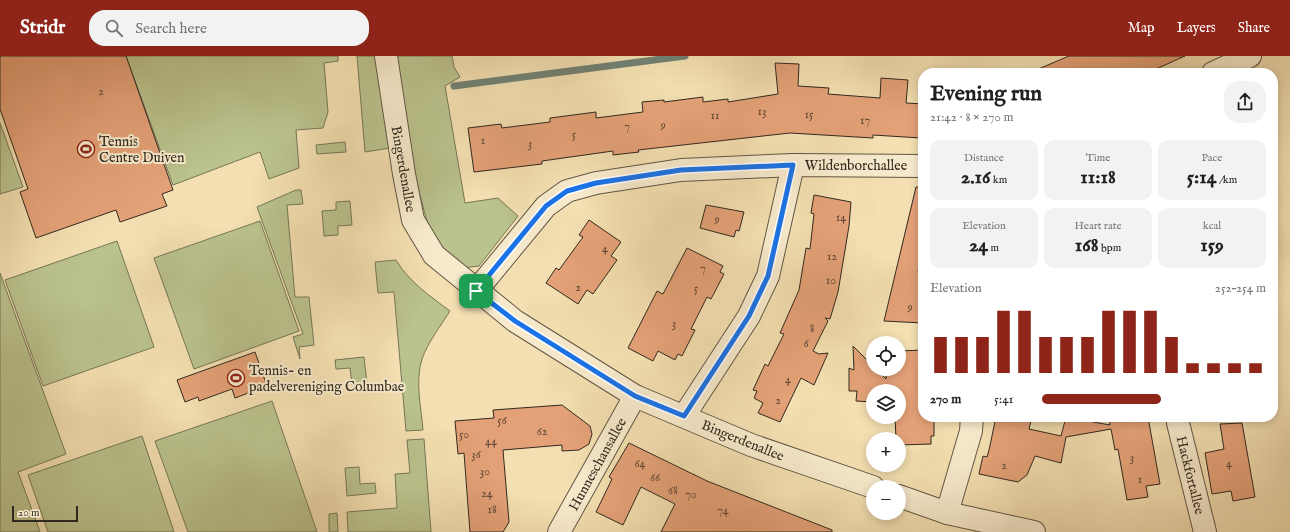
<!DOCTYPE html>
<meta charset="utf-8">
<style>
body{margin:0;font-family:"IM FELL English",serif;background:#f2f2f2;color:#202124;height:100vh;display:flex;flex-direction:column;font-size:15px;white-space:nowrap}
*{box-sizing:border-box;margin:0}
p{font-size:13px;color:#757577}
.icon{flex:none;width:22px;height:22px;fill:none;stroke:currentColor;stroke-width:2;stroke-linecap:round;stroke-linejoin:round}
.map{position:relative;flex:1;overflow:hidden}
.drawer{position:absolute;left:918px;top:12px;width:360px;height:354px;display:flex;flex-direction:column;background:#fff;border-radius:16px;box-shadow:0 2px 10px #0003}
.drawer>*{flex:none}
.controls{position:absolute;left:866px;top:280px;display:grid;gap:8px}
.controls a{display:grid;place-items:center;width:40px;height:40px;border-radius:50%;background:#fff;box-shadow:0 2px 10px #0003;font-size:20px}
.scale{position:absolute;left:12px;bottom:10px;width:66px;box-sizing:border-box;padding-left:4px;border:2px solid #31291f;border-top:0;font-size:11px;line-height:14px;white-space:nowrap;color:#31291f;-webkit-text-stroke:3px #f7eacc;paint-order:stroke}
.pin{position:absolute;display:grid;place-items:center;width:34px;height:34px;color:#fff;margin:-17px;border-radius:8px;box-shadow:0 2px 6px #0006}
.round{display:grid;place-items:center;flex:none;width:42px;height:42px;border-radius:16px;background:#f2f2f2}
.headline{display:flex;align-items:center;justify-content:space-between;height:68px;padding:0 12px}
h1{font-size:22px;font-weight:800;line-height:30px}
.figures{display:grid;grid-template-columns:repeat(3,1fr);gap:6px;height:68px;padding:4px 12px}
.figures div{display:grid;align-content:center;border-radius:10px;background:#f2f2f2;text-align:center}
.figures b{font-size:20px;font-weight:800}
.figures small{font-size:11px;font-weight:400}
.figures p{font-size:11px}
.chart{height:112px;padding:8px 12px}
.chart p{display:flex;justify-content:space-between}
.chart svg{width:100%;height:72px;margin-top:4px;stroke:#8f2418;stroke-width:6}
ul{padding:0 12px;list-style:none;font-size:13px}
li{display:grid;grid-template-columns:64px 48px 1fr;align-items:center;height:30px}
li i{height:10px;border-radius:5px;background:#8f2418}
header{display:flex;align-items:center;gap:24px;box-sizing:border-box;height:56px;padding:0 20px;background:#8f2418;color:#fff}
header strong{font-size:19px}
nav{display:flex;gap:22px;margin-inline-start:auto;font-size:14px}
.search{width:280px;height:36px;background:#f2f2f2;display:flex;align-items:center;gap:10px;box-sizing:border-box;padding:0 14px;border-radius:16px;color:#757577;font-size:15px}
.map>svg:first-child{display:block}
.green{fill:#bac28d;stroke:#767656}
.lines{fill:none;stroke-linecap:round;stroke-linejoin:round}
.stream{stroke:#718274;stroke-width:7}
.building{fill:#e4a177;stroke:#31291f}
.minor-casing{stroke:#625644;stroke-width:24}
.minor{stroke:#f7eacc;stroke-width:22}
.route-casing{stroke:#fff;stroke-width:8}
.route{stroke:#1a73e8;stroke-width:5}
.labels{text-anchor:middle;stroke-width:4;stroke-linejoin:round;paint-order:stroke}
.number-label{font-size:12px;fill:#5e4735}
.poi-label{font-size:14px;fill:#31291f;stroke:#f7eacc;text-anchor:start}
.street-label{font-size:14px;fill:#31291f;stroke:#f7eacc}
</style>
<header>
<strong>Stridr</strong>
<div class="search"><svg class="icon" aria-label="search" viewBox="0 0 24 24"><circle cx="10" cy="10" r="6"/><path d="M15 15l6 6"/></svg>Search here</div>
<nav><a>Map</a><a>Layers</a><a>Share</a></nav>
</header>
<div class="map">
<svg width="1290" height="476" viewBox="0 0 1290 476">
<rect width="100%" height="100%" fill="#f3dfb1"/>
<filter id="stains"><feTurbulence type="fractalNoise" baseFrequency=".005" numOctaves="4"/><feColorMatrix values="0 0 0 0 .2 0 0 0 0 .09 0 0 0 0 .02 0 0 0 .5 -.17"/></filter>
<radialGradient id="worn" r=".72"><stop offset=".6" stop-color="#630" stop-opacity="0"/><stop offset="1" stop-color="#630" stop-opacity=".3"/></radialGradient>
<!-- green -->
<g class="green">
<polygon points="126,0 338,0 338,5 324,7 328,56 323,72 296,74 299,112 269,123 260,96 173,129"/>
<polygon points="357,0 376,0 390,92 365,96"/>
<polygon points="394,0 452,0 454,11 460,21 445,30 465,147 498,142 518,160 479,210 463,212 438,187 428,169 410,102"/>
<polygon points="0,67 23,131 0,138"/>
<polygon points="345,86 346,96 317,98 316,89"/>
<polygon points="296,134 301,134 303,148 287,149 295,241 309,241 314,289 299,291 300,303 293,281 303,278 257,151"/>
<polygon points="350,145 352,169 338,170 338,179 324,180 322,155 336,154 336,146"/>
<polygon points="260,165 299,275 194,313 154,202"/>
<polygon points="117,185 154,291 43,330 5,224"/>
<path d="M 396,204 C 409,226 430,240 450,255 C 440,271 428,286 422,303 C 415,325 421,351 423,374 L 406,375 L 394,236 L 378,237 L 375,206 Z"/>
<polygon points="0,217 66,398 18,416 40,476 0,476"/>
<polygon points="364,301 367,328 352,329 350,312 336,313 335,304"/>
<polygon points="272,345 317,476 188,476 155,385"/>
<polygon points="142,380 174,476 48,476 28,419"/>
<polygon points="424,383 431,476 348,476 347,456 397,452 395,418 410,417 407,384"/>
<polygon points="359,411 360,428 375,427 376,437 347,440 345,412"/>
<polygon points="337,457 338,476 329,476 329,458"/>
</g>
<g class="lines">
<!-- stream -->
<polyline class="stream" points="454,30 685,0"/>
</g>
<!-- building -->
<g class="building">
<polygon points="0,0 126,0 173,134 162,138 167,150 120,166 116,154 36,182 20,136 28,133 0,53"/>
<polygon points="1069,0 1185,0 1147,17 1029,17"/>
<polygon points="775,7 799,8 798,30 829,32 828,38 880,42 881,22 908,24 906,47 923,48 921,82 873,79 873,82 790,77 638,94 639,96 613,99 613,95 542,105 542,108 474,116 468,72 501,68 502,72 550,66 550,62 596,56 596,62 643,56 642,46 664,44 664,46 703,41 703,46 728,43 728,46 778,38"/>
<polygon points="916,131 923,131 923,197 918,216 923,217 923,267 884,265"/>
<polygon points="814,139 851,146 849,170 838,236 830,263 825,262 828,265 813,295 819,298 828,297 814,329 801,322 780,366 758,357 763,347 754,342 757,335 753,334 765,308 768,310 784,278 780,277 799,234 806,192 810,193 814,158 811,157"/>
<polygon points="706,149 744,156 739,175 736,174 734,181 700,172"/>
<polygon points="589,164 621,186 611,200 617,204 593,238 587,234 578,248 546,227 556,212 559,214 583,181 579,179"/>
<polygon points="687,192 723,210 720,216 724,218 711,243 707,241 691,273 695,274 682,300 678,298 675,304 658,295 653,305 628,292 657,235 663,238"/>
<polygon points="853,290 873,310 873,313 876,313 886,323 886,313 899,313 899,295 923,294 923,361 934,361 934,380 931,380 931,388 899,389 899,383 896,383 895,361 899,361 899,335 873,335 873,346 856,345 857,335 849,335 849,312 854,314"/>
<polygon points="255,296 267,330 235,342 232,333 199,345 198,341 185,346 177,324"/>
<polygon points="562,349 590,370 592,378 589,388 579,394 562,395 562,389 503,394 509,466 503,476 470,476 464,397 458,398 455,365 494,362 493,354"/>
<polygon points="996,361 1032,361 1029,373 1061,380 1066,361 1110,369 1109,361 1148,361 1160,428 1146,430 1148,441 1127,444 1118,393 1115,394 1111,373 1066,381 1061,407 1035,400 1027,419 1018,426 979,418 983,400 987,401 989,394"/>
<polygon points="1242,367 1255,441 1233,445 1231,435 1212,438 1205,397 1224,393 1220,368"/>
<polygon points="629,387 707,425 832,474 832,476 661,476 675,448 641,431 623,469 596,456 612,423 609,421"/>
</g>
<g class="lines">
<defs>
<g id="minor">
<polyline points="386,0 404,118 413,164 434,199 515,265 635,340 751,389 873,431"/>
<polyline points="1213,17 1250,0"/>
<polyline points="476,235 546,150 567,135 596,127 681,114 793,109 923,110"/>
<polyline points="684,360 749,260 768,220 793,109"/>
<polyline points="1179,361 1178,367 1205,476"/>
<polyline points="899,440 947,457 1034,476"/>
<polyline points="947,457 971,375 972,361"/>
<polyline points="559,476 635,340"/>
</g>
</defs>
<!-- minor casing -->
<use href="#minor" class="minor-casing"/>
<!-- minor -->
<use href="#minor" class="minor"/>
</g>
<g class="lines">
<defs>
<polygon id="route" points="793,109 768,220 749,260 684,360 635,340 515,265 476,235 546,150 567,135 596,127 681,114"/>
</defs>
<!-- route casing -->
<use href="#route" class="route-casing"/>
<!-- route -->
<use href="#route" class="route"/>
</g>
<!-- icons -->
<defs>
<symbol id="stadium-ring" viewBox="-11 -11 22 22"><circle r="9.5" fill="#f7eacc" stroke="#8f2418" stroke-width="1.5"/><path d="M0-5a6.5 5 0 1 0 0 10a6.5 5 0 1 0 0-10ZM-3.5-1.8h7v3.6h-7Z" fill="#8f2418"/></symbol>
</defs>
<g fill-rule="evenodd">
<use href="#stadium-ring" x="76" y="83" width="20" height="20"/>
<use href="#stadium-ring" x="226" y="312" width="20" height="20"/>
</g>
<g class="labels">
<!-- number labels -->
<g class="number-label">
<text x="101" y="39">2</text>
<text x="762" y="59">13</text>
<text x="809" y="62">15</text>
<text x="715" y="63">11</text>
<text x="865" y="68">17</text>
<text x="663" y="73">9</text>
<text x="627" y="74">7</text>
<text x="574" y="82">5</text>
<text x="483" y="88">1</text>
<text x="530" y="91">3</text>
<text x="841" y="165">14</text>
<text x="717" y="167">9</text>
<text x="605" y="196">4</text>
<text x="832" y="204">12</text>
<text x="703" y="216">7</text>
<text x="831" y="228">10</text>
<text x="578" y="235">2</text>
<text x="696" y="236">5</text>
<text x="910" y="255">9</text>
<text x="674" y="271">3</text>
<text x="812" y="276">8</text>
<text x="806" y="291">6</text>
<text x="788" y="327">4</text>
<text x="778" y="348">2</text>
<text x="502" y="368">56</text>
<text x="542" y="379">62</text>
<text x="464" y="382">50</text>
<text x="491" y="389">44</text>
<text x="476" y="402">36</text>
<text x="1132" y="405">3</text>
<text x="640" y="411">64</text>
<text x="1229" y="411">4</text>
<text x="1004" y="413">2</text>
<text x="485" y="419">30</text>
<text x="655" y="425">66</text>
<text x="1140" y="427">1</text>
<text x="673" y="438">68</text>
<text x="487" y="441">24</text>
<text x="691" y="442">70</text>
<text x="492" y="457">18</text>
<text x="723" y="458">74</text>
</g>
<!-- poi labels -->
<g class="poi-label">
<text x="99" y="90">Tennis<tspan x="99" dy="16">Centre Duiven</tspan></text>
<text x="249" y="319">Tennis- en<tspan x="249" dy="16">padelvereniging Columbae</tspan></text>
</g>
<!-- street labels -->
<g class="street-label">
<text x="856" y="114">Wildenborchallee</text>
<text transform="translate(404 113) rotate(80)" y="5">Bingerdenallee</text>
<text transform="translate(743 384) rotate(22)" y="5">Bingerdenallee</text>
<text transform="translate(597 408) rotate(-61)" y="5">Hunneschansallee</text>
<text transform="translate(1191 419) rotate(76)" y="5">Hackfortallee</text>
</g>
</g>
<rect width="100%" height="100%" filter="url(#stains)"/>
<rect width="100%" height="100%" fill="url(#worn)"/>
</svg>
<div class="controls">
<a><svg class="icon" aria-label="locate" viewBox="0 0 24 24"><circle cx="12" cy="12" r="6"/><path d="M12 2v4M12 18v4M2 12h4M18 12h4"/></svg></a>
<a><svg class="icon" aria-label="layers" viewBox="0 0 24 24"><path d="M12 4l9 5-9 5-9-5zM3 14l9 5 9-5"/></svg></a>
<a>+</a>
<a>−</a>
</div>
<div class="scale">20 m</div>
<div class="pin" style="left:476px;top:235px;background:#1e9e55"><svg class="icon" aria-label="arrive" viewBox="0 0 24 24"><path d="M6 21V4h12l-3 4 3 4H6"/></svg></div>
<section class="drawer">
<div class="headline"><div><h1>Evening run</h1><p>21:42 · 8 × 270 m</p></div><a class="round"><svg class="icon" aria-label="share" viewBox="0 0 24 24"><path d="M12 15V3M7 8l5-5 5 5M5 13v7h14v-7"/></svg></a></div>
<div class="figures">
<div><p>Distance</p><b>2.16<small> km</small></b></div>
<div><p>Time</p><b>11:18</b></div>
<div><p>Pace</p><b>5:14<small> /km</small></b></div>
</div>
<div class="figures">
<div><p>Elevation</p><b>24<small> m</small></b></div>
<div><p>Heart rate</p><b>168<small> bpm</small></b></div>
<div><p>kcal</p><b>159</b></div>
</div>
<div class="chart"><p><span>Elevation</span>252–254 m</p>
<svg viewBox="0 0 160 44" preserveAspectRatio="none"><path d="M5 44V22M15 44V22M25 44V22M35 44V6M45 44V6M55 44V22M65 44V22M75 44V22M85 44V6M95 44V6M105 44V6M115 44V22M125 44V38M135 44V38M145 44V38M155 44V38"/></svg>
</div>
<ul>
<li><b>270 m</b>5:41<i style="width:53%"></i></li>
</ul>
</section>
</div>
